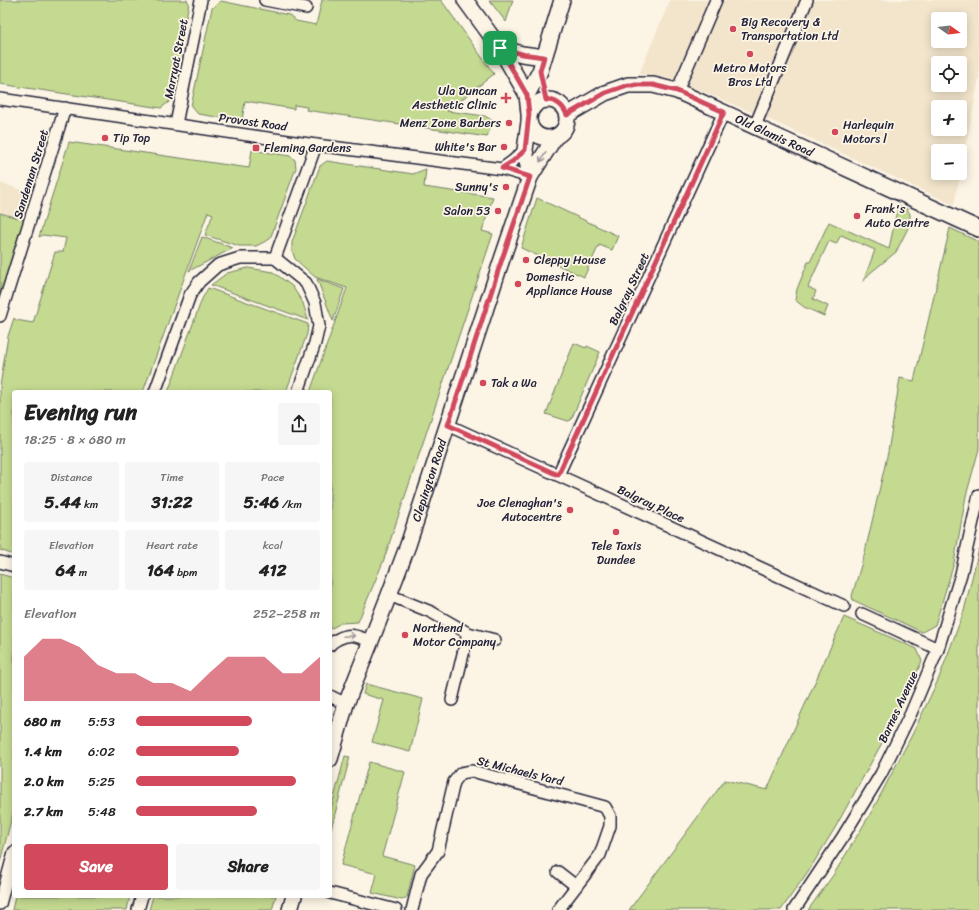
<!DOCTYPE html>
<meta charset="utf-8">
<style>
body{margin:0;font-family:Sriracha,sans-serif;background:#f6f6f6;color:#222;height:100vh;display:flex;flex-direction:column;font-size:15px;white-space:nowrap}
*{box-sizing:border-box;margin:0}
p{font-size:13px;color:#767676}
.icon{flex:none;width:22px;height:22px;fill:none;stroke:currentColor;stroke-width:2;stroke-linecap:round;stroke-linejoin:round}
.map{position:relative;flex:1;overflow:hidden}
.side{position:absolute;left:12px;top:390px;width:320px;height:508px;display:flex;flex-direction:column;background:#fff;border-radius:4px;box-shadow:0 2px 10px #0003}
.side>*{flex:none}
.needle{width:26px;rotate:104deg}
.controls{position:absolute;left:931px;top:12px;display:grid;gap:8px}
.controls a{display:grid;place-items:center;width:36px;height:36px;border-radius:4px;background:#fff;box-shadow:0 2px 10px #0003;font-size:20px}
.pin{position:absolute;display:grid;place-items:center;width:34px;height:34px;color:#fff;margin:-17px;border-radius:8px;box-shadow:0 2px 6px #0006}
.round{display:grid;place-items:center;flex:none;width:42px;height:42px;border-radius:4px;background:#f6f6f6}
.headline{display:flex;align-items:center;justify-content:space-between;height:68px;padding:0 12px}
h1{font-size:22px;font-weight:700;line-height:30px}
.metrics{display:grid;grid-template-columns:repeat(3,1fr);gap:6px;height:68px;padding:4px 12px}
.metrics div{display:grid;align-content:center;border-radius:4px;background:#f6f6f6;text-align:center}
.metrics b{font-size:17px;font-weight:700}
.metrics small{font-size:11px;font-weight:400}
.metrics p{font-size:11px}
.chart{height:112px;padding:8px 12px}
.chart p{display:flex;justify-content:space-between}
.chart svg{width:100%;height:72px;margin-top:4px;fill:#d1495b;opacity:.7}
.primary-button{display:flex;gap:8px;margin-top:auto;padding:8px 12px}
.primary-button a{flex:1;height:46px;border-radius:4px;background:#d1495b;color:#fff;font-size:16px;font-weight:700;line-height:46px;text-align:center}
.primary-button a+a{background:#f6f6f6;color:#222}
ul{padding:0 12px;list-style:none;font-size:13px}
li{display:grid;grid-template-columns:64px 48px 1fr;align-items:center;height:30px}
li i{height:10px;border-radius:5px;background:#d1495b}
.map>svg:first-child{display:block}
.built{fill:#f3e5cc;fill-rule:evenodd}
.green{fill:#c4da90;stroke:#737e66}
.lines{fill:none;stroke-linecap:round;stroke-linejoin:round}
.street-casing{stroke:#22223b;stroke-width:14}
.secondary-casing{stroke:#22223b;stroke-width:18}
.street{stroke:#fcf5e5;stroke-width:11}
.secondary{stroke:#fcf5e5;stroke-width:15}
.oneway{stroke:#9a9698}
.route-casing{stroke:#fff;stroke-width:8}
.route{stroke:#d1495b;stroke-width:5}
.poi-dot{fill:#d1495b;stroke:#fcf5e5;stroke-width:1.5}
.labels{text-anchor:middle;stroke-width:3.5;stroke-linejoin:round;paint-order:stroke}
.poi-label{font-size:12px;fill:#22223b;stroke:#fcf5e5;text-anchor:start}
.street-label{font-size:12px;fill:#22223b;stroke:#fcf5e5}
</style>
<div class="map">
<svg width="979" height="910" viewBox="0 0 979 910">
<rect width="100%" height="100%" fill="#fcf5e5"/>
<filter id="ink" filterUnits="userSpaceOnUse"><feTurbulence type="fractalNoise" baseFrequency=".025" numOctaves="2"/><feDisplacementMap in="SourceGraphic" scale="8" xChannelSelector="R" yChannelSelector="G"/><feConvolveMatrix kernelMatrix="1 2 1 2 8 2 1 2 1" color-interpolation-filters="sRGB"/></filter>
<g filter="url(#ink)">
<!-- built -->
<g class="built">
<path d="M 670,0 L 979,0 L 979,79 L 954,205 L 770,120 L 673,79 L 639,74 ZM 938,19 L 960,19 L 960,41 L 938,41 ZM 938,63 L 960,63 L 960,85 L 938,85 ZM 938,107 L 960,107 L 960,129 L 938,129 ZM 938,151 L 960,151 L 960,173 L 938,173 Z"/>
<polygon points="0,183 33,193 25,220 0,213"/>
</g>
<!-- green -->
<g class="green">
<polygon points="0,0 187,0 189,3 169,102 161,108 0,84"/>
<polygon points="322,0 441,0 494,74 447,111 485,116 493,121 487,137 306,110 307,107 294,105 294,109 245,101 242,121 198,114 191,106 212,8 221,1 289,15 296,21 316,25"/>
<polygon points="489,0 513,0 506,22"/>
<polygon points="69,142 249,168 252,150 290,156 295,160 296,168 270,239 256,246 239,246 205,235 213,214 208,212 143,392 14,392 14,555 0,550 0,386 8,336 14,318 16,320 33,323 55,252 63,252 66,238 43,235 39,237"/>
<polygon points="327,161 413,174 426,169 424,187 493,197 482,231 493,234 383,562 358,622 341,623 330,629 330,392 310,392 347,288 315,277 295,259 292,250 292,242 320,166"/>
<polygon points="537,198 618,236 612,250 599,245 584,277 521,248"/>
<polygon points="898,205 907,209 910,214 910,224 896,252 869,274 863,282 875,250 841,235 836,244 829,241 808,287 816,291 813,299 828,306 824,316 804,307 795,300 797,289 808,262 810,262 829,222 889,249"/>
<polygon points="0,213 25,220 0,295"/>
<polygon points="950,228 979,242 979,449 966,496 954,563 935,625 922,632 853,600 852,596 865,552 888,452 900,378 914,381"/>
<polygon points="202,237 233,248 189,271"/>
<polygon points="248,268 273,272 292,286 303,303 308,320 211,285 227,273"/>
<polygon points="317,279 344,289 333,321"/>
<polygon points="208,288 308,324 307,334 286,392 168,392 202,299"/>
<polygon points="574,343 586,348 587,346 600,352 571,420 568,421 546,414"/>
<polygon points="979,549 979,910 808,910 834,874 872,811 913,733 939,678 964,611"/>
<polygon points="0,574 14,578 14,809 0,862"/>
<polygon points="844,617 917,649 922,661 893,723 835,828 811,867 781,910 629,910 725,780 767,790"/>
<polygon points="366,684 423,699 410,752 372,742 384,700 363,694"/>
<polygon points="345,756 350,757 330,833 330,813"/>
<polygon points="369,762 405,772 382,856 415,865 407,897 402,900 372,893 377,874 341,865"/>
<polygon points="15,896 130,896 127,910 12,910"/>
<polygon points="153,896 276,896 272,910 149,910"/>
</g>
<g class="lines">
<defs>
<g id="street">
<polyline points="265,0 306,8"/>
<polyline points="677,91 716,0"/>
<polyline points="0,99 316,145 502,169 530,177"/>
<polyline points="176,124 201,0"/>
<polyline points="755,126 807,0"/>
<polyline points="502,169 513,161 525,150"/>
<polyline points="275,258 306,283 315,303 319,326 315,343 298,392"/>
<polyline points="275,258 316,145"/>
<polyline points="0,316 65,108"/>
<polyline points="155,392 190,295 199,282 218,265 240,258 275,258"/>
<polyline points="448,425 844,606"/>
<polyline points="558,475 724,112"/>
<polyline points="0,562 14,566"/>
<polyline points="389,595 431,612 468,633 495,640"/>
<polyline points="862,614 938,649"/>
<path d="M 330,645 C 332,642 335,641 338,639 C 351,632 358,637 370,641"/>
<polyline points="330,696 346,704"/>
<polyline points="452,700 468,633"/>
<polyline points="558,872 576,886"/>
<polyline points="330,893 396,910"/>
<polyline points="0,904 14,852"/>
<polyline points="138,910 142,896"/>
<polyline points="412,910 421,874 438,851 454,782 461,773 472,771 605,807 610,816 610,826 600,855 558,910"/>
<polyline points="794,910 842,838 881,774 911,713 938,649 961,574 979,495"/>
</g>
<g id="secondary">
<polyline points="465,0 500,48 527,95"/>
<polyline points="500,48 522,54 544,57"/>
<circle cx="548" cy="119" r="19"/>
<polyline points="529,114 527,95 540,71 562,0"/>
<path id="s1" d="M 567,115 L 605,93 L 628,85 L 653,85 L 677,91 L 979,229"/>
<polyline points="529,122 525,150 530,177"/>
<path id="s2" d="M 330,759 L 346,704 L 389,595 L 408,545 L 500,265 L 530,177 L 555,137"/>
<polyline points="290,910 294,896"/>
</g>
</defs>
<!-- street casing -->
<use href="#street" class="street-casing"/>
<!-- secondary casing -->
<use href="#secondary" class="secondary-casing"/>
<!-- street -->
<use href="#street" class="street"/>
<!-- secondary -->
<use href="#secondary" class="secondary"/>
</g>
<!-- one-way arrows -->
<defs><path id="oneway-shaft" d="M-6 0H5M1.5-3L5.5 0L1.5 3" fill="none" stroke-width="1.6" stroke-linecap="round" stroke-linejoin="round"/></defs>
<g class="oneway">
<use href="#oneway-shaft" transform="translate(543 157) rotate(122)"/>
<use href="#oneway-shaft" transform="translate(349 636) rotate(-3)"/>
</g>
</g>
<g class="lines" filter="url(#ink)">
<defs>
<path id="route" d="M 500,48 L 522,54 L 544,57 L 540,71 L 546,100 C 556,100 563,105 567,115 L 605,93 L 628,85 L 653,85 L 677,91 L 724,112 L 558,475 L 448,425 L 500,265 L 530,177 L 502,168 L 513,161 L 525,150 L 529,114 L 527,95 Z"/>
</defs>
<!-- route casing -->
<use href="#route" class="route-casing"/>
<!-- route -->
<use href="#route" class="route"/>
</g>
<!-- markers -->
<g class="poi-dot">
<circle cx="733" cy="29" r="4"/>
<circle cx="750" cy="54" r="4"/>
<path d="M504 92h4v4h4v4h-4v4h-4v-4h-4v-4h4z"/>
<circle cx="509" cy="123" r="4"/>
<circle cx="835" cy="132" r="4"/>
<circle cx="105" cy="138" r="4"/>
<circle cx="504" cy="147" r="4"/>
<rect x="252" y="144" width="8" height="8" rx="2"/>
<circle cx="506" cy="187" r="4"/>
<circle cx="498" cy="211" r="4"/>
<circle cx="857" cy="216" r="4"/>
<circle cx="526" cy="260" r="4"/>
<circle cx="518" cy="284" r="4"/>
<circle cx="483" cy="383" r="4"/>
<circle cx="570" cy="510" r="4"/>
<circle cx="616" cy="532" r="4"/>
<circle cx="405" cy="635" r="4"/>
</g>
<g class="labels">
<!-- poi labels -->
<g class="poi-label">
<text x="741" y="26">Big Recovery &amp;<tspan x="741" dy="14">Transportation Ltd</tspan></text>
<text x="750" y="72" text-anchor="middle">Metro Motors<tspan x="750" dy="14">Bros Ltd</tspan></text>
<text x="497" y="95" text-anchor="end">Ula Duncan<tspan x="497" dy="14">Aesthetic Clinic</tspan></text>
<text x="501" y="127" text-anchor="end">Menz Zone Barbers</text>
<text x="843" y="129">Harlequin<tspan x="843" dy="14">Motors l</tspan></text>
<text x="113" y="142">Tip Top</text>
<text x="496" y="151" text-anchor="end">White's Bar</text>
<text x="264" y="152">Fleming Gardens</text>
<text x="498" y="191" text-anchor="end">Sunny's</text>
<text x="865" y="213">Frank's<tspan x="865" dy="14">Auto Centre</tspan></text>
<text x="490" y="215" text-anchor="end">Salon 53</text>
<text x="534" y="264">Cleppy House</text>
<text x="526" y="281">Domestic<tspan x="526" dy="14">Appliance House</tspan></text>
<text x="491" y="387">Tak a Wa</text>
<text x="562" y="507" text-anchor="end">Joe Clenaghan's<tspan x="562" dy="14">Autocentre</tspan></text>
<text x="616" y="550" text-anchor="middle">Tele Taxis<tspan x="616" dy="14">Dundee</tspan></text>
<text x="413" y="632">Northend<tspan x="413" dy="14">Motor Company</tspan></text>
</g>
<!-- street labels -->
<g class="street-label">
<text transform="translate(176 59) rotate(-79)" y="4">Marryat Street</text>
<text transform="translate(253 122) rotate(8)" y="4">Provost Road</text>
<text dy="4" stroke="none"><textPath href="#s1" startOffset="225">Old Glamis Road</textPath></text>
<text transform="translate(31 174) rotate(-73)" y="4">Sandeman Street</text>
<text transform="translate(629 289) rotate(-65)" y="4">Balgray Street</text>
<text dy="4" stroke="none"><textPath href="#s2" startOffset="296">Clepington Road</textPath></text>
<text transform="translate(651 504) rotate(25)" y="4">Balgray Place</text>
<text transform="translate(898 707) rotate(-65)" y="4">Barnes Avenue</text>
<text transform="translate(520 771) rotate(14)" y="4">St Michaels Yard</text>
</g>
</g>
</svg>
<div class="controls">
<a><svg class="needle" viewBox="-14 -14 28 28"><path d="M0-13l5 13h-10z" fill="#e53935"/><path d="M0 13l5-13h-10z" fill="#767676"/></svg></a>
<a><svg class="icon" aria-label="locate" viewBox="0 0 24 24"><circle cx="12" cy="12" r="6"/><path d="M12 2v4M12 18v4M2 12h4M18 12h4"/></svg></a>
<a>+</a>
<a>−</a>
</div>
<div class="pin" style="left:500px;top:48px;background:#1e9e55"><svg class="icon" aria-label="arrive" viewBox="0 0 24 24"><path d="M6 21V4h12l-3 4 3 4H6"/></svg></div>
<section class="side">
<div class="headline"><div><h1>Evening run</h1><p>18:25 · 8 × 680 m</p></div><a class="round"><svg class="icon" aria-label="share" viewBox="0 0 24 24"><path d="M12 15V3M7 8l5-5 5 5M5 13v7h14v-7"/></svg></a></div>
<div class="metrics">
<div><p>Distance</p><b>5.44<small> km</small></b></div>
<div><p>Time</p><b>31:22</b></div>
<div><p>Pace</p><b>5:46<small> /km</small></b></div>
</div>
<div class="metrics">
<div><p>Elevation</p><b>64<small> m</small></b></div>
<div><p>Heart rate</p><b>164<small> bpm</small></b></div>
<div><p>kcal</p><b>412</b></div>
</div>
<div class="chart"><p><span>Elevation</span>252–258 m</p>
<svg viewBox="0 0 160 44" preserveAspectRatio="none"><path d="M0 44V17L10 6L20 6L30 11L40 22L50 27L60 27L70 33L80 33L90 38L100 27L110 17L120 17L130 17L140 27L150 27L160 17V44z"/></svg>
</div>
<ul>
<li><b>680 m</b>5:53<i style="width:63%"></i></li>
<li><b>1.4 km</b>6:02<i style="width:56%"></i></li>
<li><b>2.0 km</b>5:25<i style="width:87%"></i></li>
<li><b>2.7 km</b>5:48<i style="width:66%"></i></li>
</ul>
<div class="primary-button"><a>Save</a><a>Share</a></div>
</section>
</div>
